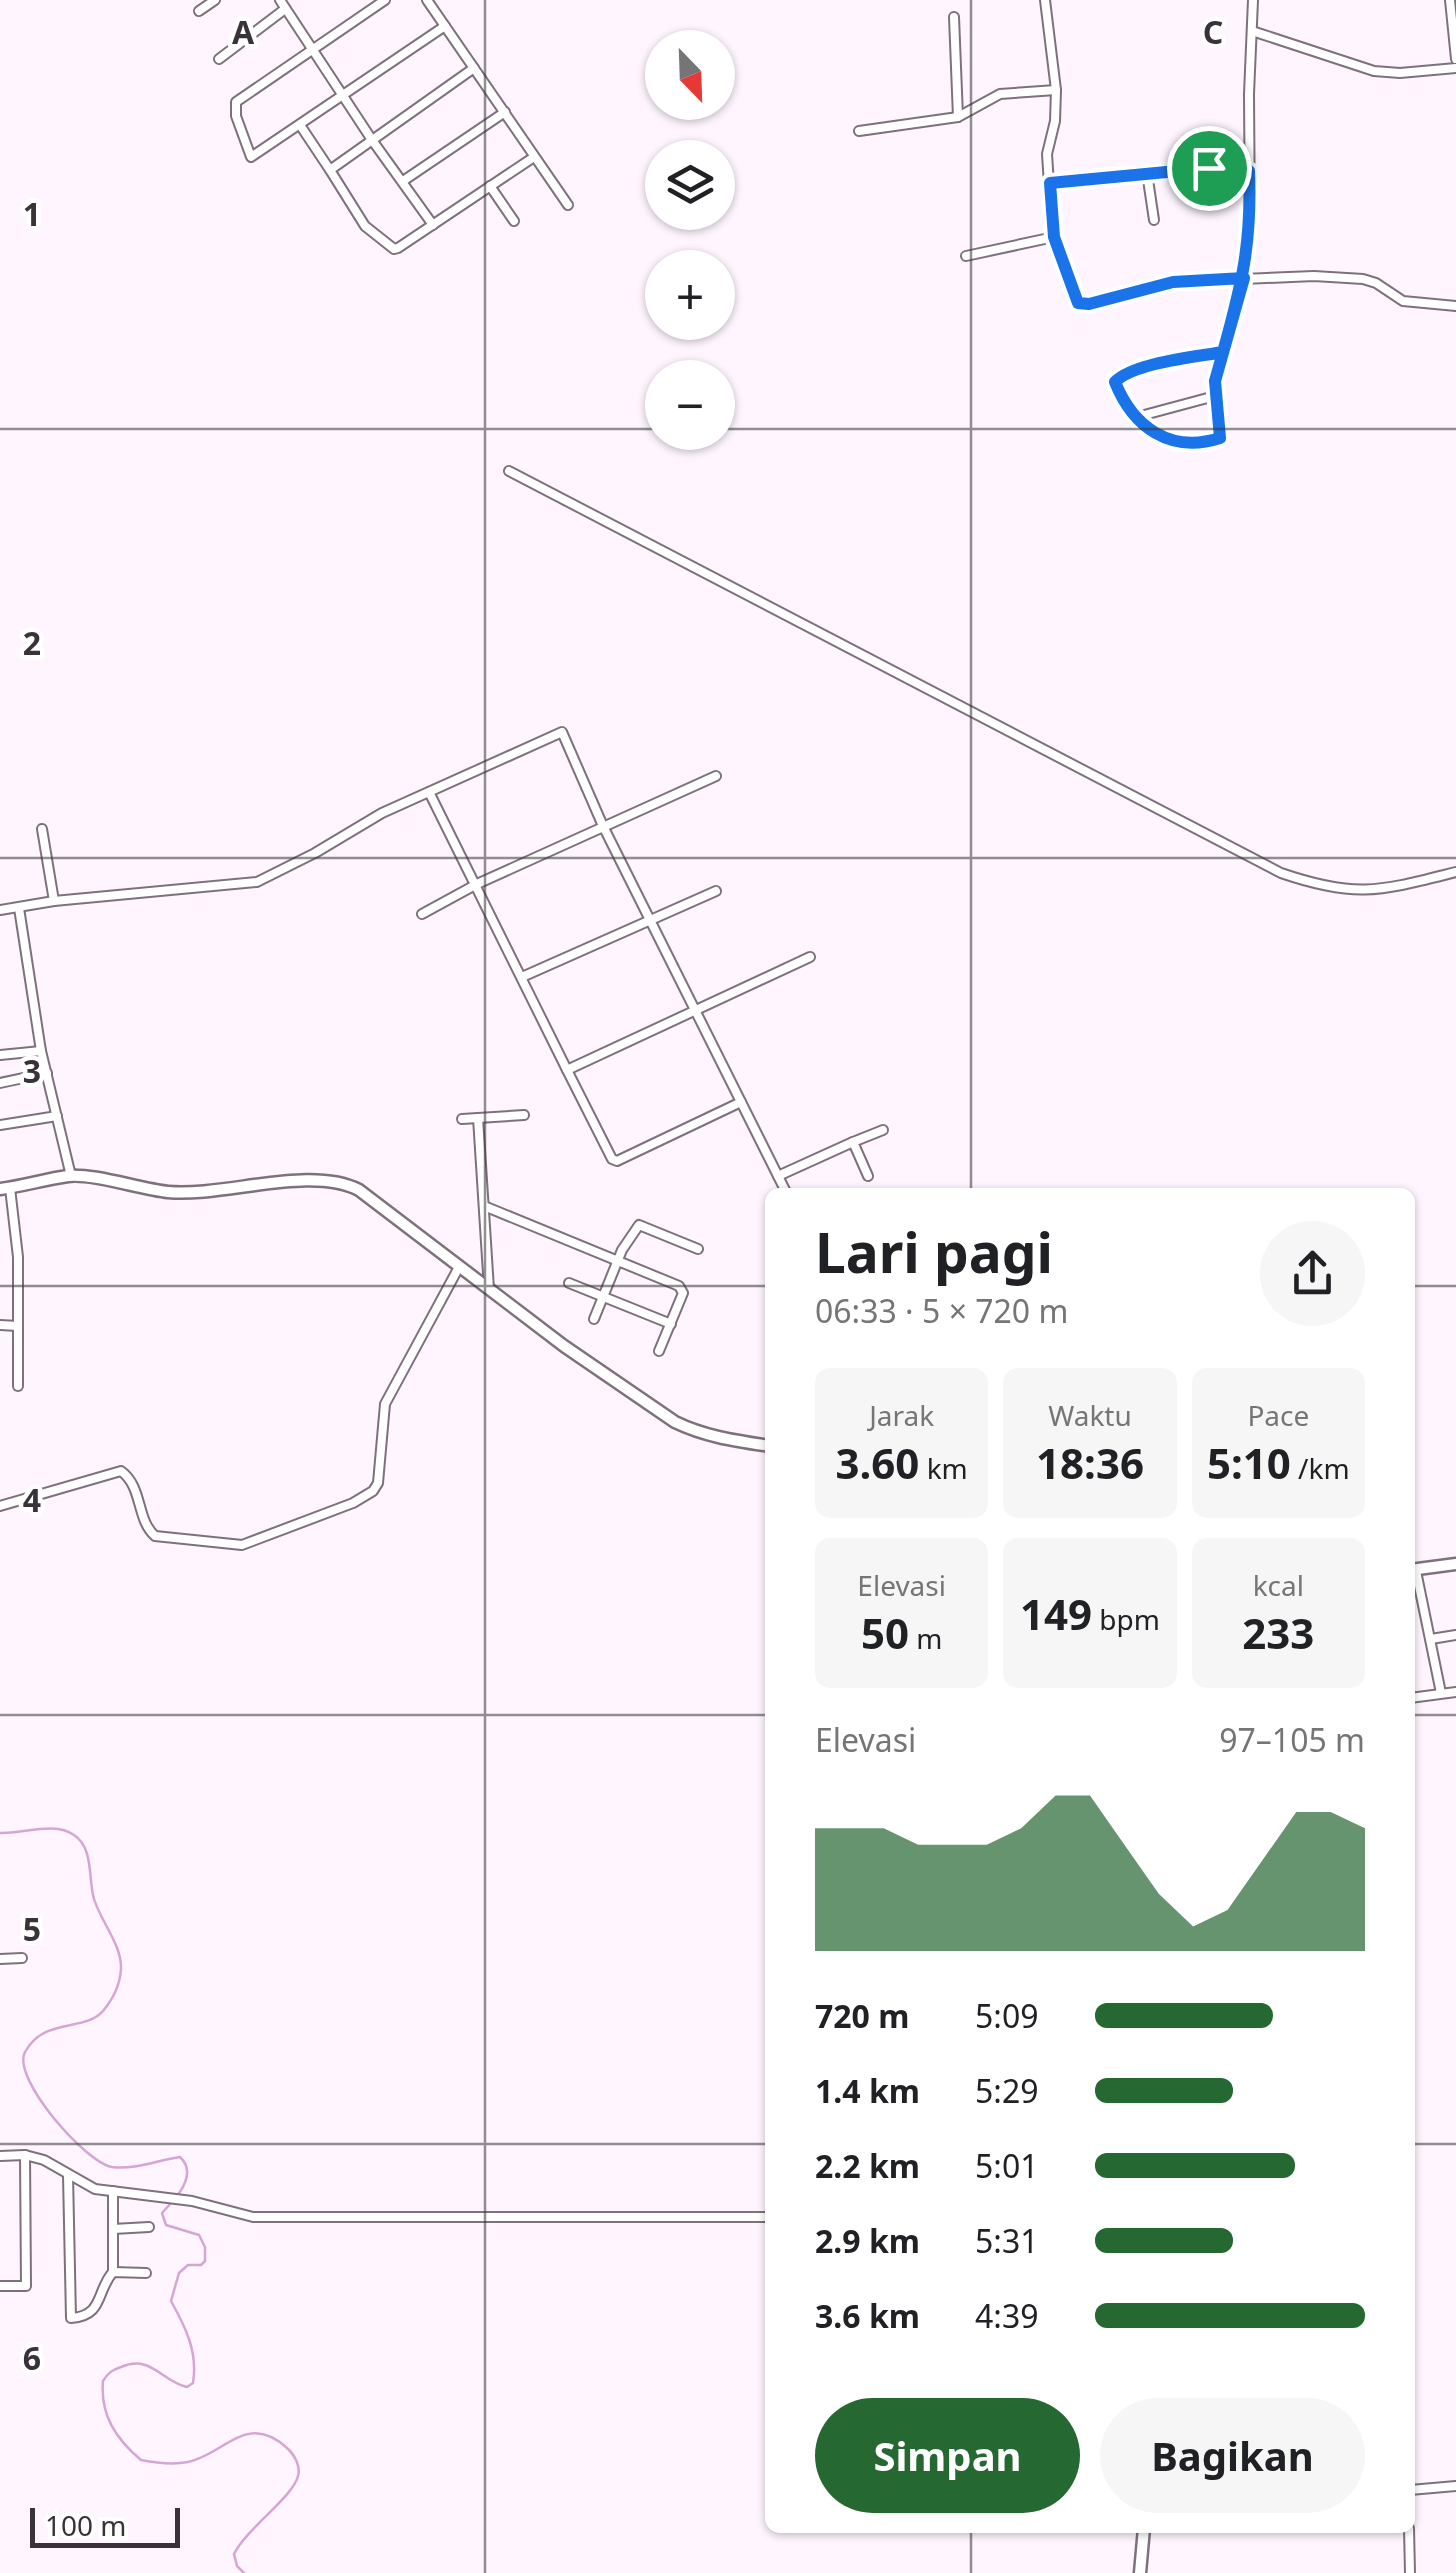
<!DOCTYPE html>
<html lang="id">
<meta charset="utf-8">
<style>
body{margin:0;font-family:"Noto Sans",sans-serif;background:#f6f6f6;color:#202124;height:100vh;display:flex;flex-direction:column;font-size:38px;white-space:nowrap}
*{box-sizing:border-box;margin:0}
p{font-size:32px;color:#757577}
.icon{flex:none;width:55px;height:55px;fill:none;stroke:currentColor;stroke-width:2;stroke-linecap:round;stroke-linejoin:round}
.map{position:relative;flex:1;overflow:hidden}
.panel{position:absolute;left:765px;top:1188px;width:650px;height:1345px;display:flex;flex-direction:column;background:#fff;border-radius:15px;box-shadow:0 2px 8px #0004}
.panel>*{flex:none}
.needle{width:65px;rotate:157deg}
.buttons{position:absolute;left:645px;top:30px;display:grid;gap:20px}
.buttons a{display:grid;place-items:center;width:90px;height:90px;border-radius:50%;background:#fff;box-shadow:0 2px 8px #0004;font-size:50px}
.scale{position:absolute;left:30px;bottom:25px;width:150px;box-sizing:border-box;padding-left:10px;border:5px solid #393339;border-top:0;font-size:28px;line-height:35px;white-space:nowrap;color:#393339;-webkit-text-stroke:8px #fff;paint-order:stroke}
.pin{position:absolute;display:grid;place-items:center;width:85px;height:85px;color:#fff;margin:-42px;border:5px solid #fff;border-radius:50%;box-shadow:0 2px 10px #0007}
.round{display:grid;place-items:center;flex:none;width:105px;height:105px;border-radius:52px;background:#f6f6f6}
.head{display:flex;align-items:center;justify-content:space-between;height:170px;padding:0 50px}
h1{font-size:55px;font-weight:700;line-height:75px}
.figures{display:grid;grid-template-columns:repeat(3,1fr);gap:15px;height:170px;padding:10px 50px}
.figures div{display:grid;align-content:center;border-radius:15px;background:#f6f6f6;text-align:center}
.figures b{font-size:42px;font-weight:700}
.figures small{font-size:28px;font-weight:400}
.figures p{font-size:28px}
.chart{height:280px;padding:20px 50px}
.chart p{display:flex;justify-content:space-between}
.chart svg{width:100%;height:180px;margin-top:10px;fill:#266832;opacity:.7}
.primary-button{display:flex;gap:20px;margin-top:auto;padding:20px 50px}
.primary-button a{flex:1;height:115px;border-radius:60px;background:#266832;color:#fff;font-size:40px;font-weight:700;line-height:115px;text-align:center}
.primary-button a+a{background:#f6f6f6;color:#202124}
ul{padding:0 50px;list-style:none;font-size:32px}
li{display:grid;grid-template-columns:160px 120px 1fr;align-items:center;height:75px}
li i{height:25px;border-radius:12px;background:#266832}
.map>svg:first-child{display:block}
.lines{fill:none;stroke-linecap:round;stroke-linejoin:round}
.stream{stroke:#d7a5d5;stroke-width:2.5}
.minor-casing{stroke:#7e717d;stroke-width:12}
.tertiary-casing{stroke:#7e717d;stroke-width:15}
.minor{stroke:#fff;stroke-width:8}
.tertiary{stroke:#fff;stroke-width:10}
.route-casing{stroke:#fff;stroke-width:20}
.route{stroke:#1a73e8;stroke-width:12}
.grid{fill:none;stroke:#393339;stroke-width:2.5;stroke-opacity:0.55}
.grid-label{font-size:32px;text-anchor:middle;font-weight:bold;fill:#393339;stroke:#fff;stroke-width:9;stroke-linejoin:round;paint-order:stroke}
</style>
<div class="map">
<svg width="1456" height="2573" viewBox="0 0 1456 2573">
<rect width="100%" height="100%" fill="#fef5fe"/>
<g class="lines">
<!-- stream -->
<g class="stream">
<path d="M 0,1833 C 23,1834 55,1821 74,1835 C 94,1848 88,1879 94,1899 C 101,1922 122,1945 121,1969 C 120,1985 113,1999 103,2011 C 85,2032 44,2017 25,2052 C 11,2078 86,2163 112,2167 C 135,2170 158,2160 180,2157 C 193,2169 186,2185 176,2197"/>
<path d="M 171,2203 L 162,2213 L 166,2225 L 199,2235 L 205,2247 L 205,2261 L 201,2265 L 188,2265 L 179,2273 L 171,2301 C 186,2328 198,2352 193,2383 L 187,2387 C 161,2381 151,2354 121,2367 C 112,2370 108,2373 103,2381 C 100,2415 116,2439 141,2460 C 156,2463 173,2465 188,2462 C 225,2454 247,2411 287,2448 C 294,2454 301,2466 298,2476 C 293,2497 247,2528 234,2554 L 237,2566 L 244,2573"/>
</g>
<defs>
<g id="minor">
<polyline points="280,0 372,140 433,225"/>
<polyline points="385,0 236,102 236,116 251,157 445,26"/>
<polyline points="427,0 568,205"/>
<polyline points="1045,0 1056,90 1055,121 1047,154 1052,230 1078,303 1089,304 1173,282 1314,276 1363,279 1376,283 1403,301 1456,306"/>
<polyline points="1450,0 1456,59"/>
<polyline points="199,11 215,0"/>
<polyline points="954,17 958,117"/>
<polyline points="1252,31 1374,71 1400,73 1456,68"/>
<polyline points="219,59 285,9"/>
<polyline points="474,68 330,170 365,226 394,249 398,248 534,157"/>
<polyline points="300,125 330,170"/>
<polyline points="859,131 958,117 1000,94 1056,90"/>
<polyline points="1147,173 1154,220"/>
<polyline points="403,181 505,112"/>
<polyline points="1050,183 1185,169 1249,171"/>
<polyline points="490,186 514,221"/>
<polyline points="966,256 1054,237"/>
<path d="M 1223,352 C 1195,357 1133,363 1115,382 C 1133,427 1171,454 1220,438 L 1215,381 L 1244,278 L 1250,228 L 1249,94 L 1253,0"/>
<polyline points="1133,418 1215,396"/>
<path d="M 509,471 L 1281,873 C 1357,899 1380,891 1456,872"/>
<polyline points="429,792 567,1070 810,957"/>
<polyline points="42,829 54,901"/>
<polyline points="19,908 41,1051 71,1176"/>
<polyline points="0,910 54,901 257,882 315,853 382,813 562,732 603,826 786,1192"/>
<polyline points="422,914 477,884 716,776"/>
<polyline points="522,977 716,891"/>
<polyline points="0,1055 41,1051"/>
<polyline points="567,1070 612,1159 617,1161 741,1102"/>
<polyline points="0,1083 47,1073"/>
<polyline points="462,1119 478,1118"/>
<polyline points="0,1125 57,1116"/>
<polyline points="778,1176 853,1142"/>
<polyline points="868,1176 853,1142 883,1130"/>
<polyline points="484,1206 679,1286 683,1293 659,1351"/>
<polyline points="569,1283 671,1324"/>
<polyline points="489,1289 478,1118 524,1115"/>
<polyline points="594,1319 622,1250 639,1225 698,1249"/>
<polyline points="0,1325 18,1326 18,1257 10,1188"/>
<polyline points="18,1386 18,1326"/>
<path d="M 0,1506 L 121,1471 C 143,1487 136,1519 155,1536 L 242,1545 L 353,1503 L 373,1491 L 378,1483 L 385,1404 L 459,1267"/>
<polyline points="1416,1571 1441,1693"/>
<polyline points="1431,1639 1456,1635"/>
<polyline points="1410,1698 1456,1692"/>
<polyline points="0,1959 22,1958"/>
<polyline points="0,2156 25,2155 44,2160 95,2189 192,2201 253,2217 770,2217"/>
<path d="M 68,2175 L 71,2318 C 104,2316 96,2291 113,2272 L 146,2273"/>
<polyline points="113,2191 113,2272"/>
<polyline points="113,2229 149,2227"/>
<polyline points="0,2286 26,2286 25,2155"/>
<polyline points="1410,2490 1456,2486"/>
<polyline points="1409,2528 1410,2573"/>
</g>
<g id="tertiary">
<path d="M 0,1189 C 23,1186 46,1179 68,1176 C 93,1173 140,1189 168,1192 C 225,1197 310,1165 359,1190 L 564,1346 L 675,1422 C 706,1437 737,1441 770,1446"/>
<polyline points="1410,1570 1456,1564"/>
<polyline points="1140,2573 1144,2528"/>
</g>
</defs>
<!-- minor casing -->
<use href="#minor" class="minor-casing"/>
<!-- tertiary casing -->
<use href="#tertiary" class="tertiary-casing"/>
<!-- minor -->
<use href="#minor" class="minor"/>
<!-- tertiary -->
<use href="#tertiary" class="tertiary"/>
</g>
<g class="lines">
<defs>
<path id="route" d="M 1209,168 L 1050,183 L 1054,237 L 1078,303 L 1089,304 L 1173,282 L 1244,278 L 1215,381 L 1220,438 C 1170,454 1133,427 1115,382 C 1133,363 1195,357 1223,352 C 1242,284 1252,242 1249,171 L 1209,168"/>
</defs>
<!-- route casing -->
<use href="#route" class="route-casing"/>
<!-- route -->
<use href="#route" class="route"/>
</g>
<!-- grid -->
<path class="grid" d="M 485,0 L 485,2573M 971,0 L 971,1192M 0,429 L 662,429M 718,429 L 1456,429M 0,858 L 1456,858M 0,1286 L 770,1286M 1410,1286 L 1456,1286M 0,1715 L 770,1715M 1410,1715 L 1456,1715M 0,2144 L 770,2144M 1410,2144 L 1456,2144M 971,2528 L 971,2573"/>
<g class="grid-label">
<text x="243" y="44">A</text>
<text x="1213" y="44">C</text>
<text x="32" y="226">1</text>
<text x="32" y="655">2</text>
<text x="32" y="1083">3</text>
<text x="32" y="1512">4</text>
<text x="32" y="1941">5</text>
<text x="32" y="2370">6</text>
</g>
</svg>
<div class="buttons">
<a><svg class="needle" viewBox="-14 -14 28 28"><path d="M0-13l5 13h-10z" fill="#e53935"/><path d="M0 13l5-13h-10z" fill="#757577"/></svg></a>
<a><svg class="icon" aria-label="layers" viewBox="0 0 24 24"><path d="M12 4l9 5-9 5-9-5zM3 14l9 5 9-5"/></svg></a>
<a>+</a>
<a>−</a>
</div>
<div class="scale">100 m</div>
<div class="pin" style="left:1209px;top:168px;background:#1e9e55"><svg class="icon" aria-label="arrive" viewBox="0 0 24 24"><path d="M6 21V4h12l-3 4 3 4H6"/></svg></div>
<section class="panel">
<div class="head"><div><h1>Lari pagi</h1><p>06:33 · 5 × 720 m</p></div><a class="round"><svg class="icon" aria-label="share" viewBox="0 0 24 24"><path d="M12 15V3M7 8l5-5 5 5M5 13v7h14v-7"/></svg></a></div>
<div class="figures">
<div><p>Jarak</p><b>3.60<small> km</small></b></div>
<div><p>Waktu</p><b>18:36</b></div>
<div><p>Pace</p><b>5:10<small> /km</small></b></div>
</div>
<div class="figures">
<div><p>Elevasi</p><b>50<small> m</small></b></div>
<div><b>149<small> bpm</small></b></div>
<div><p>kcal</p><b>233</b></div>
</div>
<div class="chart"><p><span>Elevasi</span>97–105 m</p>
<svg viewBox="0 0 160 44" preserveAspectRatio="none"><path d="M0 44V14L10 14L20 14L30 18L40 18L50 18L60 14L70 6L80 6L90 18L100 30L110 38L120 34L130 22L140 10L150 10L160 14V44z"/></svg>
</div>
<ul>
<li><b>720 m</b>5:09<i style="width:66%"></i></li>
<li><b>1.4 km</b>5:29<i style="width:51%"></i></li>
<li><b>2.2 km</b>5:01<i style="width:74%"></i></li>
<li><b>2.9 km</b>5:31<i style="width:51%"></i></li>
<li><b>3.6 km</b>4:39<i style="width:100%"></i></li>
</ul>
<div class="primary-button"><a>Simpan</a><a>Bagikan</a></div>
</section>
</div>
